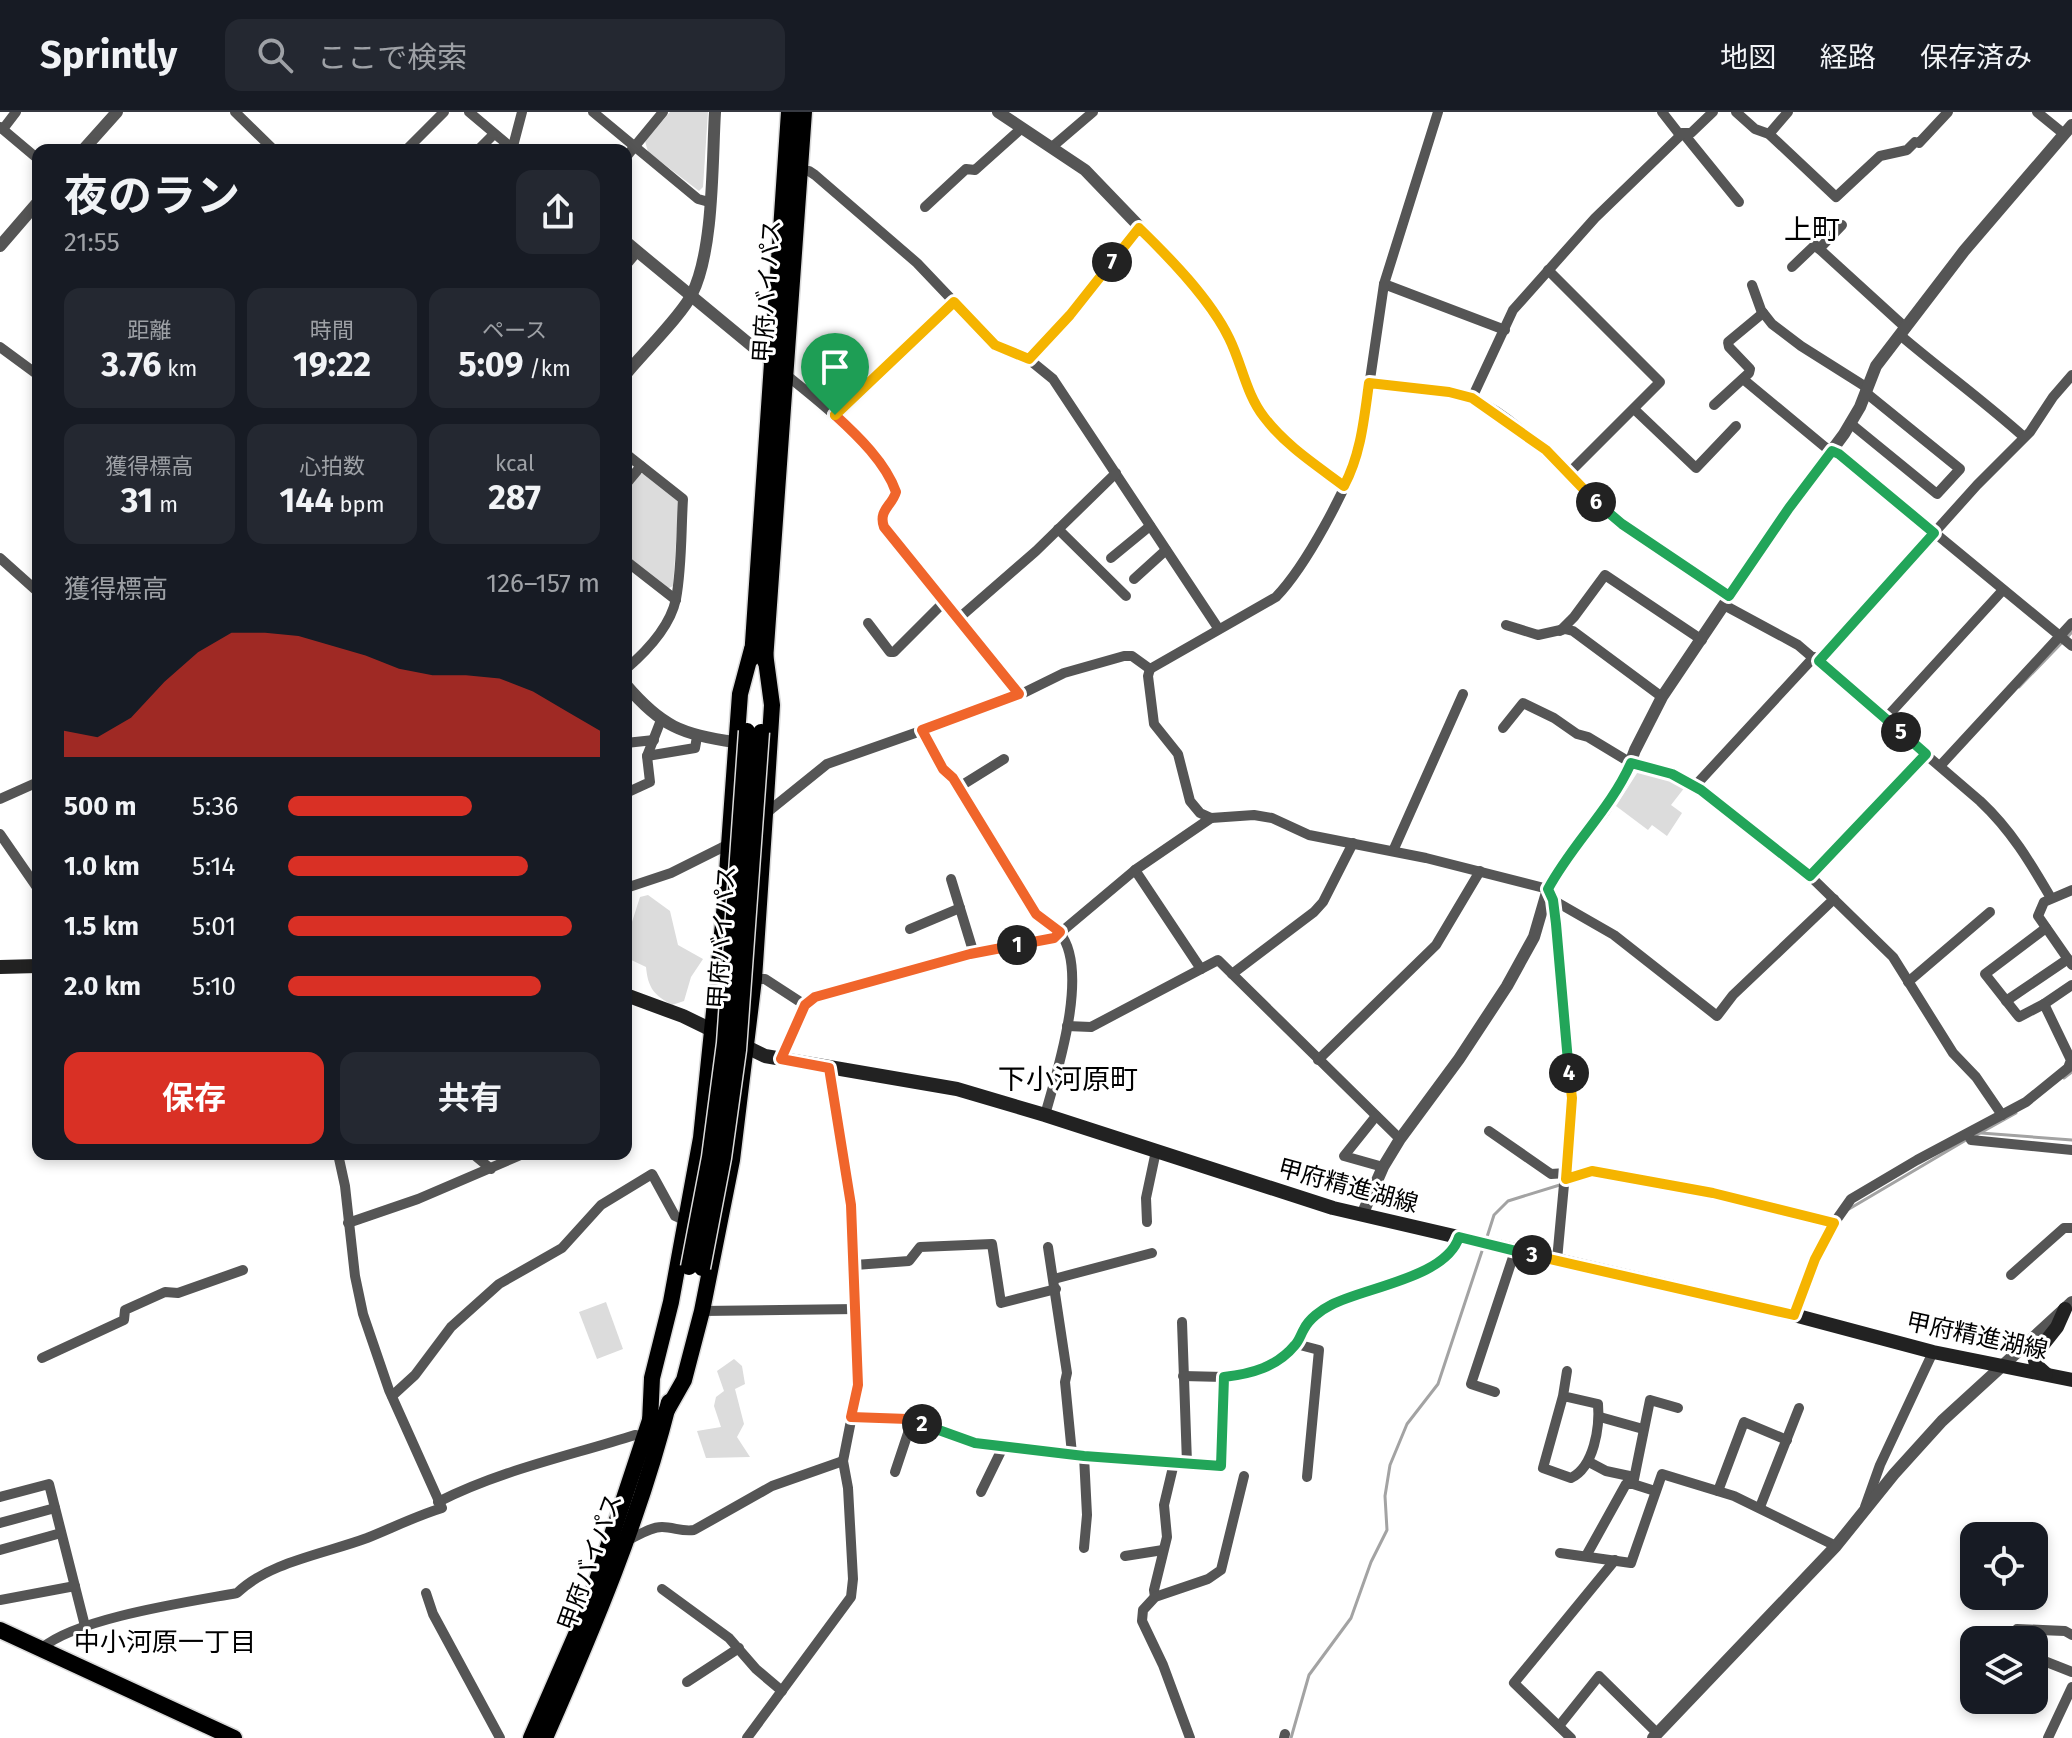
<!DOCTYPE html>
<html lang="ja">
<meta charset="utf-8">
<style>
body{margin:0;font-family:"Fira Sans","Noto Sans JP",sans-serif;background:#242831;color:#f1f3f6;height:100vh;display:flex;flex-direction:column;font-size:30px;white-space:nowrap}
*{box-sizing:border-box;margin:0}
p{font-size:26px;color:#9ea1a6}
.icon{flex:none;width:44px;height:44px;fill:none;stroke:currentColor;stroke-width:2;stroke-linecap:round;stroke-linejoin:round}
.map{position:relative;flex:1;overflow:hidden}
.panel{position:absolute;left:32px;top:32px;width:600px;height:1016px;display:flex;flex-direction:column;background:#171b24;border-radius:16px;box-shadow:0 4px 12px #0003}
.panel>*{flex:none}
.tools{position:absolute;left:1960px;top:1410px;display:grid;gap:16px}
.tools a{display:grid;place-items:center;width:88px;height:88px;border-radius:16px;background:#171b24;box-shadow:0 4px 12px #0003;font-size:40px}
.pin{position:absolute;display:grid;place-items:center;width:68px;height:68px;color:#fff;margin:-82px -34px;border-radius:50% 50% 50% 0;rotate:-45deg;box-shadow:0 0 8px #0007}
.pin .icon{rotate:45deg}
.km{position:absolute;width:40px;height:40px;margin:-20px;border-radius:50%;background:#222;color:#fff;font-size:22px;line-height:40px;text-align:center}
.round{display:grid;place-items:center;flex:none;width:84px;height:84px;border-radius:16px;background:#242831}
.summary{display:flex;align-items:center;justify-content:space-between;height:136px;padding:0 32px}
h1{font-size:44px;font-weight:700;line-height:60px}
.figures{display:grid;grid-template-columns:repeat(3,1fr);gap:12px;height:136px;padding:8px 32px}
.figures div{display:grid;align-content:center;border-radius:16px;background:#242831;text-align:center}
.figures b{font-size:34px;font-weight:700}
.figures small{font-size:22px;font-weight:400}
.figures p{font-size:22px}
.chart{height:224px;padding:16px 32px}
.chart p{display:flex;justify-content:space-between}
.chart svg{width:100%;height:144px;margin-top:8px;fill:#d93025;opacity:.7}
.button{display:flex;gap:16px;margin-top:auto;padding:16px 32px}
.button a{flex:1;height:92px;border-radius:16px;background:#d93025;color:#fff;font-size:32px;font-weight:700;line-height:92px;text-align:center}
.button a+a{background:#242831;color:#f1f3f6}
ul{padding:0 32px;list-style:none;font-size:26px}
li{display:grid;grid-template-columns:128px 96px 1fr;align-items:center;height:60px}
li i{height:20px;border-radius:10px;background:#d93025}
header{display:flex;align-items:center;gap:48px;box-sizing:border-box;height:112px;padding:0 40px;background:#171b24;border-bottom:2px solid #363941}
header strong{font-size:38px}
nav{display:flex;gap:44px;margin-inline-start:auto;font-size:28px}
.search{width:560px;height:72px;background:#242831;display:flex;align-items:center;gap:20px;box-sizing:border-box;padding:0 28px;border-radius:16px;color:#9ea1a6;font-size:30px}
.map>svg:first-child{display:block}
.green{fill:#dcdcdc}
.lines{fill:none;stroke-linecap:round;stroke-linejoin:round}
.stream{stroke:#a3a3a3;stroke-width:3}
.primary-casing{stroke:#dbdbdb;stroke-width:19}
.trunk-casing{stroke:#dbdbdb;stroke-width:19}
.minor{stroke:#555;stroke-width:10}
.tertiary{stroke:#555;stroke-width:12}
.secondary{stroke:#222;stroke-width:14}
.primary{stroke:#000;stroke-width:16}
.trunk{stroke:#000;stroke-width:16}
.trunk-bridge-casing{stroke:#dbdbdb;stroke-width:19;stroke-linecap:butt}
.trunk-bridge{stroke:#000;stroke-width:16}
.split-1-casing{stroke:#fff;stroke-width:16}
.split-2-casing{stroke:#fff;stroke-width:16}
.split-3-casing{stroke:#fff;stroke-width:16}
.split-4-casing{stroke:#fff;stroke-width:16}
.split-5-casing{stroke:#fff;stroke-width:16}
.split-6-casing{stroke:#fff;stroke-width:16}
.split-7-casing{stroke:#fff;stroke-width:16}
.split-8-casing{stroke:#fff;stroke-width:16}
.split-1{stroke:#f0652b;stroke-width:10}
.split-2{stroke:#f0652b;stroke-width:10}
.split-3{stroke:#22a559;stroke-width:10}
.split-4{stroke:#f5b400;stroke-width:10}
.split-5{stroke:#22a559;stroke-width:10}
.split-6{stroke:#22a559;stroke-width:10}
.split-7{stroke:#f5b400;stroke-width:10}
.split-8{stroke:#f5b400;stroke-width:10}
.labels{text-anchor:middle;stroke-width:6;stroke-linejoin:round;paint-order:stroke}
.street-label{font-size:24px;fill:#000;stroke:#fff}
.neighbourhood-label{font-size:26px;fill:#000;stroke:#fff}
.quarter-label{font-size:28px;fill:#000;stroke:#fff}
</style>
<header>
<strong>Sprintly</strong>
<div class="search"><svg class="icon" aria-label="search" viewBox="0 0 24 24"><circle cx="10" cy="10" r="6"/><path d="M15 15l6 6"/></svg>ここで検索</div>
<nav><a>地図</a><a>経路</a><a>保存済み</a></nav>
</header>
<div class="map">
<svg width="2072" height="1626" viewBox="0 0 2072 1626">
<rect width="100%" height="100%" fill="#fff"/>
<!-- green -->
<g class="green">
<polygon points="670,0 708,0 703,75 699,79 648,40 645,29"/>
<polygon points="640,362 645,362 679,388 673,474 667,477 626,443 626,378"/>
<polygon points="1639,658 1674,667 1685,675 1671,693 1682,701 1667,724 1652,713 1648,718 1616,694"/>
<path d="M 648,783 L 670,799 L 678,833 L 703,847 L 691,865 L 684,889 L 672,893 C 654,883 648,876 646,855 L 627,846 L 626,842 L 626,811 L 632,810 L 640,785 Z"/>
<polygon points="606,1190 623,1237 597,1247 579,1200"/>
<polygon points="734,1247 742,1254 745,1272 735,1277 744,1312 737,1325 750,1345 706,1346 697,1319 721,1315 714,1294 716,1285 724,1279 717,1259"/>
</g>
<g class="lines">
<!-- stream -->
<g class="stream">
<polyline points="2019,575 2072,520"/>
<polyline points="2064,966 2072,960"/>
<polyline points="1981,1021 2072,1028"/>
<polyline points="1973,1025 2016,1001"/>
<polyline points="1849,1097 1966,1028"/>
<polyline points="1487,1125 1494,1103 1508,1089 1563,1072"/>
<polyline points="1291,1626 1309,1563 1351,1506 1371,1450 1387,1418 1385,1384 1390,1353 1407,1312 1438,1272 1483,1136"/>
</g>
<defs>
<polyline id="primary" points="0,1518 234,1626"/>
<g id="trunk">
<polyline points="752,546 789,0"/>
<polyline points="765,549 804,0"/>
<polyline points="667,1298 684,1268 702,1199 732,1048 754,867 765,702 772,593 765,541"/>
<polyline points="650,1310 652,1266 671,1190 701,1026 724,802 740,582 752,537"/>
<polyline points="531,1626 588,1495 652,1302"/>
<path d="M 545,1626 C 593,1517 640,1406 669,1290"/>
</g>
</defs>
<!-- primary casing -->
<use href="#primary" class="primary-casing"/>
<!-- trunk casing -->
<use href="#trunk" class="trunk-casing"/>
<!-- minor -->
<g class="minor">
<polyline points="235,0 274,38"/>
<polyline points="469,0 513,37"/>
<polyline points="593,0 698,87 709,90"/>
<polyline points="1662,0 1680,23"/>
<polyline points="1736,0 1755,17 1769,22 1836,85 1880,44 1907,38 1915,30 1919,31 1948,0"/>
<polyline points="2037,0 2064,22"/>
<polyline points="0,15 38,47"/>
<polyline points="3,17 16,0"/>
<polyline points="1683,21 1739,90"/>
<polyline points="1769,22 1788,0"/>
<polyline points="1052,35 1093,0"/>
<polyline points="406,38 444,0"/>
<polyline points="478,38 493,23"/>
<polyline points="512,38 522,0"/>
<polyline points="626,45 663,0"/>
<polyline points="800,59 809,59 815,63 917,151 995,233 1009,240 1026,245 1053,267 1218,516"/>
<polyline points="925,95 966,57 975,58 1022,16"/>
<polyline points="1819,137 1842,113"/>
<polyline points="626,153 637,140"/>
<polyline points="1792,155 1815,133 1906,216"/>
<polyline points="1548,158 1660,270 1568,362"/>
<polyline points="1384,172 1505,218"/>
<polyline points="1752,173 1761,198 1772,212 1801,234 1866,275"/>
<path d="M 1900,223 C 1941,258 1984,289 2024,325"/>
<polyline points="0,235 38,263"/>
<polyline points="1029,247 1070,203 1139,116"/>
<path d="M 785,262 C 822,292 879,335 896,380 C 891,394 878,398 884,415 L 1019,582"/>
<polyline points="1743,267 1825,335 1839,342 2072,534"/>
<path d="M 1369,271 C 1400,275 1444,274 1472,286 C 1520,307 1552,350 1589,384 C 1631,423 1682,452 1729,484"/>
<polyline points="1472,286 1513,198 1595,106 1683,21 1691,21 1713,0"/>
<polyline points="1714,293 1749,261 1750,257 1729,235 1728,230 1763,201"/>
<polyline points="1634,297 1696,356 1736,314"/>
<polyline points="835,303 954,190"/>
<polyline points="1850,311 1937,382 1960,357 1865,280"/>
<path d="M 626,342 L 683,387 C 681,419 682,455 676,487 C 670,515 647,539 626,557"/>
<polyline points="626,372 641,354"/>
<polyline points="1058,417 1126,484"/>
<polyline points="0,446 38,480"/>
<polyline points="1111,446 1150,414"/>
<polyline points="626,449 676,488"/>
<polyline points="1134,467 1166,438"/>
<path d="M 1724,493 L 1798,533 L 1980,689 C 2011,718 2030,750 2051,786"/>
<polyline points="959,506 1036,439 1116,361"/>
<polyline points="868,511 890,540 894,540 945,489"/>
<polyline points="1506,513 1538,523 1565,517 1573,519 1662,585"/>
<polyline points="1560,519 1574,505 1605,463 1702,528"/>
<polyline points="1819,549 1977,373 2030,320 2053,285 2072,263"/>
<polyline points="1150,557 1148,564 1154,612 1178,642 1190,689 1200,701 1211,706 1254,703 1272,706 1309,723 1426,746 1548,777 1553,788 1556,812 1572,986 1557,1148"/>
<polyline points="1885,607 2003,478"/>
<polyline points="1503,616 1523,591 1554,606 1577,622 1588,625 1631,651 1672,662 1701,678 1810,764 1893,845 1953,941 1976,965 2002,1003"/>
<path d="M 922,618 L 943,657 L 953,666 L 1025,786 C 1031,795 1037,803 1045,810 C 1050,813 1057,817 1060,821 C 1090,859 1057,960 1045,1003"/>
<polyline points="626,631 654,628"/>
<polyline points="647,644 695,636 697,625"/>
<polyline points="1940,654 2072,511"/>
<polyline points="959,675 1004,647"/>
<polyline points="1694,675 1814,545"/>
<polyline points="626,681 650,670 647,644 661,608"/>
<polyline points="0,687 38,670"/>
<path d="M 765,702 L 827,652 L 1009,588 L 1064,561 L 1124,544 L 1132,544 L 1150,557 L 1276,485 C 1306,454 1347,377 1360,336 L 1384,172 L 1438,0"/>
<polyline points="0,722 38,777"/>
<polyline points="1393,739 1463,582"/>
<polyline points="1135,758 1201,857"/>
<polyline points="1810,764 1926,642"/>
<polyline points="951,767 974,842"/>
<polyline points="626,776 671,761 729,732"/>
<polyline points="2072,778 2044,790 2038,804 2072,853"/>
<polyline points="1553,788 1614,823 1717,904 1733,883 1834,787"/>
<polyline points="910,817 960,796"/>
<polyline points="1232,862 1314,800 1323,790 1353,731"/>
<polyline points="754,867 765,867 805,893"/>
<polyline points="1908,870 1990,800"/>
<polyline points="2006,889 2068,847"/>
<polyline points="2044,892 2072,873"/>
<polyline points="1067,914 1091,915 1218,848 1400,1027"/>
<polyline points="781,947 805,893 815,885 839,876 970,842 1054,826 1135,758 1211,706"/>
<polyline points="1318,948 1436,833 1480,759"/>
<polyline points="1376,1004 1344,1044 1383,1055"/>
<polyline points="1489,1019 1551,1062 1566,1061"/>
<polyline points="1968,1022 1971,1028 2072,1038"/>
<polyline points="473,1042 491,1057"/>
<polyline points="1566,1067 1592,1059 1713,1081 1834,1111"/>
<polyline points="1147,1110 1146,1086 1156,1039"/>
<polyline points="348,1111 418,1087 523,1042"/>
<polyline points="1048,1135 1067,1261 1065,1270 1072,1342"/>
<polyline points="855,1153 909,1149 920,1135 992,1132 1001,1191 1056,1177"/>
<polyline points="2011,1163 2064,1116 2072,1116"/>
<polyline points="1054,1167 1152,1141"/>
<polyline points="702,1199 857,1197"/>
<polyline points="1794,1203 1815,1147 1832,1114 1851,1087 1917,1048 2026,990 2068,956 2071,948 2044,892 2019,905 1985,862 2046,816"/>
<polyline points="1182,1210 1187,1351"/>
<polyline points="1296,1232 1319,1238 1307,1365"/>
<polyline points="42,1246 124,1208 125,1198 165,1180 178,1181 243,1158"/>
<polyline points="1183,1264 1224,1265"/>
<polyline points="1495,1280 1471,1272 1515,1139"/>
<polyline points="392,1284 415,1263 451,1215 499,1172 562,1136 601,1093 652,1062 675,1104 686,1109"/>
<path d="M 1563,1284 L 1598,1292 C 1600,1315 1594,1355 1571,1366 L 1543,1356 L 1563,1284 L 1567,1259"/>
<path d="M 851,1305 L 908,1307 L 975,1331 L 1084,1344 L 1221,1354 L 1224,1265 C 1251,1262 1277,1255 1295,1233 C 1299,1228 1301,1222 1304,1217 C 1309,1207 1321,1198 1331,1193 C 1365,1175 1446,1166 1459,1125"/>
<polyline points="1600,1305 1643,1317"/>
<polyline points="1084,1344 1087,1403 1084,1436"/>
<polyline points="1589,1350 1606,1359 1634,1365"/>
<polyline points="895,1360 912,1309"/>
<polyline points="1655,1379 1633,1372 1650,1288 1678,1296"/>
<polyline points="1718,1379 1744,1310 1787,1328"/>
<polyline points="981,1380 1003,1335"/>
<polyline points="0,1385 49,1372 85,1514"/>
<path d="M 438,1390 C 501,1358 569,1344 635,1323 L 646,1325"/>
<polyline points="1760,1395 1799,1296"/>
<polyline points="1865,1395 1880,1353 1933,1240"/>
<polyline points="0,1411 55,1396"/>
<path d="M 626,1429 C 637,1424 650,1415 662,1415 C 674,1415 682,1420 694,1418 L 772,1374 L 843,1349"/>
<polyline points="0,1438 61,1421"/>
<polyline points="1560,1441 1631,1451 1662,1362 1734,1384 1836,1434"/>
<polyline points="1125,1444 1163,1438"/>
<polyline points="1586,1444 1626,1372 1633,1372"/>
<polyline points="662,1477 729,1526 756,1557 782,1579"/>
<polyline points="426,1481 433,1502 500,1626"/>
<polyline points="1155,1485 1154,1478 1167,1425 1164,1393 1174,1351"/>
<polyline points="0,1488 75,1474"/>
<polyline points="2017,1528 2017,1517 2065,1519 2072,1523"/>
<path d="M 42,1536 C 77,1506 188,1490 237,1481 C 269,1450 324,1442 367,1426 C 392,1416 416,1404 442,1396 L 389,1278 L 363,1202 L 355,1164 L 345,1074 L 338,1042"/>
<polyline points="2034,1545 2072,1560"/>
<polyline points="687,1570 739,1536"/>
<polyline points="1559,1614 1599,1564 1657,1621"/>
<polyline points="747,1626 851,1485 853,1467 848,1376 843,1349 858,1273 857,1197 851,1093 829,956"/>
<polyline points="1190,1626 1163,1553 1142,1509 1143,1498 1155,1485 1208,1467 1221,1458 1244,1364"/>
<polyline points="1284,1626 1285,1622"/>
<polyline points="1571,1626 1514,1571 1615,1448"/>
<polyline points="2048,1626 2072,1575"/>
</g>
<!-- tertiary -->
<g class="tertiary">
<polyline points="998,0 1085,58 1160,136 1199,182 1229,224 1252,283 1263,304 1285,329 1344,374"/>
<polyline points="513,37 514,38"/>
<polyline points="83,38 117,0"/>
<polyline points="626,130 775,253"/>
<polyline points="0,134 38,90"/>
<path d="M 626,262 C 643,241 682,203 692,182 C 714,138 712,50 715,0"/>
<path d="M 626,573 C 661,614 682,623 735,630"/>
<polyline points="1362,1103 1383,1055 1400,1027 1459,947 1507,874 1534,825 1548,777 1556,763 1569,742 1603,701 1623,670 1635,638 1662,585 1789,396 1844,322 1860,295 1876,254 1964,139 2072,13"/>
<polyline points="1653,1626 1836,1434 1894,1362 1942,1309 2072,1190"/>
</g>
<!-- secondary -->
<g class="secondary">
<polyline points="0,855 38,854"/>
<polyline points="626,883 683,904 765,944 957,977 1045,1003 1333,1096 1794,1203 1933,1240 2072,1268"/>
<polyline points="2046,1262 2036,1253 2034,1244 2057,1215 2065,1197"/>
</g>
<!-- primary -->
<use href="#primary" class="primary"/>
<!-- trunk -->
<use href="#trunk" class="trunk"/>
<defs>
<g id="trunk-bridge">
<polyline points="689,1155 710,1045 725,931 747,619"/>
<polyline points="702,1156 723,1046 738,938 761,620"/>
</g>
</defs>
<!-- trunk-bridge casing -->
<use href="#trunk-bridge" class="trunk-bridge-casing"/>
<!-- trunk-bridge -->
<use href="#trunk-bridge" class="trunk-bridge"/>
</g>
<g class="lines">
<defs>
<path id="split-1" d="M 835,303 C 858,324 886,351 896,380 C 892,394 878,398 884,415 L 1019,582 L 922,618 L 943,657 L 953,666 L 1036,802 L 1060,820 L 1054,826 L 1017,833"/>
<polyline id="split-2" points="922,1312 908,1307 851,1305 858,1273 851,1093 829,956 781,947 805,893 815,885 970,842 1017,833"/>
<path id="split-3" d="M 922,1312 L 975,1331 L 1084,1344 L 1221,1354 L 1224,1265 C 1251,1262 1277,1255 1295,1233 C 1299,1229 1301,1222 1304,1217 C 1309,1207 1321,1198 1331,1193 C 1365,1175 1446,1166 1459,1125 L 1532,1143"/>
<polyline id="split-4" points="1532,1143 1794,1203 1815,1147 1834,1111 1713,1081 1592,1059 1566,1067 1572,986 1569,961"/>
<path id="split-5" d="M 1569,961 L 1556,812 L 1553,788 L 1548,777 C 1572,732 1610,698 1631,651 L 1672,662 L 1701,678 L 1810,764 L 1926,642 L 1901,620"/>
<polyline id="split-6" points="1596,390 1622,412 1729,484 1789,396 1832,339 1839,342 1934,421 1819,549 1901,620"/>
<path id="split-7" d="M 1112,150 L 1139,116 C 1170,146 1210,187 1229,226 C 1242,252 1246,282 1264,305 C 1285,333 1316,353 1344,374 C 1361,342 1364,307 1369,271 L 1449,280 L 1472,286 L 1546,338 L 1596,390"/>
<polyline id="split-8" points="835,303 954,190 995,233 1029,247 1070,203 1112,150"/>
</defs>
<!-- split-1 casing -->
<use href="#split-1" class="split-1-casing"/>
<!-- split-2 casing -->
<use href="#split-2" class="split-2-casing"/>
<!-- split-3 casing -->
<use href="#split-3" class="split-3-casing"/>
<!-- split-4 casing -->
<use href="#split-4" class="split-4-casing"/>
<!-- split-5 casing -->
<use href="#split-5" class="split-5-casing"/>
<!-- split-6 casing -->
<use href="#split-6" class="split-6-casing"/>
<!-- split-7 casing -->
<use href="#split-7" class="split-7-casing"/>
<!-- split-8 casing -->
<use href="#split-8" class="split-8-casing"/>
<!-- split-1 -->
<use href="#split-1" class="split-1"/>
<!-- split-2 -->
<use href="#split-2" class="split-2"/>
<!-- split-3 -->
<use href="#split-3" class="split-3"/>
<!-- split-4 -->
<use href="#split-4" class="split-4"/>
<!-- split-5 -->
<use href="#split-5" class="split-5"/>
<!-- split-6 -->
<use href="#split-6" class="split-6"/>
<!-- split-7 -->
<use href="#split-7" class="split-7"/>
<!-- split-8 -->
<use href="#split-8" class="split-8"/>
</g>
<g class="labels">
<!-- street labels -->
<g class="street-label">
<text transform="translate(767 179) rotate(-86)" y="8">甲府バイパス</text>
<text transform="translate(722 825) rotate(-86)" y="8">甲府バイパス</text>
<text transform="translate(1348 1074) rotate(15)" y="8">甲府精進湖線</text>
<text transform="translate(1977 1224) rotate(12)" y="8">甲府精進湖線</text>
<text transform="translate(590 1450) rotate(-70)" y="8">甲府バイパス</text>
</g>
<!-- neighbourhood labels -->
<g class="neighbourhood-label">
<text x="165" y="1539">中小河原一丁目</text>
</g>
<!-- quarter labels -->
<g class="quarter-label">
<text x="1812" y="127">上町</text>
<text x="1068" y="977">下小河原町</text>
</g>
</g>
</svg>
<div class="tools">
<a><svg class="icon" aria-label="locate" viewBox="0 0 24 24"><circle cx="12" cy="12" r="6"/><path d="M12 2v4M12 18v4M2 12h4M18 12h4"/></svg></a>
<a><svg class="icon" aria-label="layers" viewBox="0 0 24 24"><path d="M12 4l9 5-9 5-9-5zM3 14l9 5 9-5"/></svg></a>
</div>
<div class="pin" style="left:835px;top:303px;background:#1e9e55"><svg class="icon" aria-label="arrive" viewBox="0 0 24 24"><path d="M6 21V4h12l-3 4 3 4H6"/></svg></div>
<b class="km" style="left:1017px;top:833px">1</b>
<b class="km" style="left:922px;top:1312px">2</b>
<b class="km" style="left:1532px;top:1143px">3</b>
<b class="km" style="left:1569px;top:961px">4</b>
<b class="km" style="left:1901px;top:620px">5</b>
<b class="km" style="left:1596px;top:390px">6</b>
<b class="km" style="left:1112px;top:150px">7</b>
<section class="panel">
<div class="summary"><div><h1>夜のラン</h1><p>21:55</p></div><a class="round"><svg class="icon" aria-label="share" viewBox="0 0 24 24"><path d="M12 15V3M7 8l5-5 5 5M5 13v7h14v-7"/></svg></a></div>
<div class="figures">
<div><p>距離</p><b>3.76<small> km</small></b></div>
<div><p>時間</p><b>19:22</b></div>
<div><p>ペース</p><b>5:09<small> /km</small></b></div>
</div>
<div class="figures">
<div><p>獲得標高</p><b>31<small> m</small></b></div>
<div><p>心拍数</p><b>144<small> bpm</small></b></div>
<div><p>kcal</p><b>287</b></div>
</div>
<div class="chart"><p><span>獲得標高</span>126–157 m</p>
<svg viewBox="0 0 160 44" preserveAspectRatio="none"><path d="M0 44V36L10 38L20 32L30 21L40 12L50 6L60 6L70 7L80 10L90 13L100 17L110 19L120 19L130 20L140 24L150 30L160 36V44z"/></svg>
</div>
<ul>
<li><b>500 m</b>5:36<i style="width:59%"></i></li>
<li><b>1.0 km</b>5:14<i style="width:77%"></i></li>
<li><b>1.5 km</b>5:01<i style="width:91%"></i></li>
<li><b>2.0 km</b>5:10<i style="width:81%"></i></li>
</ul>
<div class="button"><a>保存</a><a>共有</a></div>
</section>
</div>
